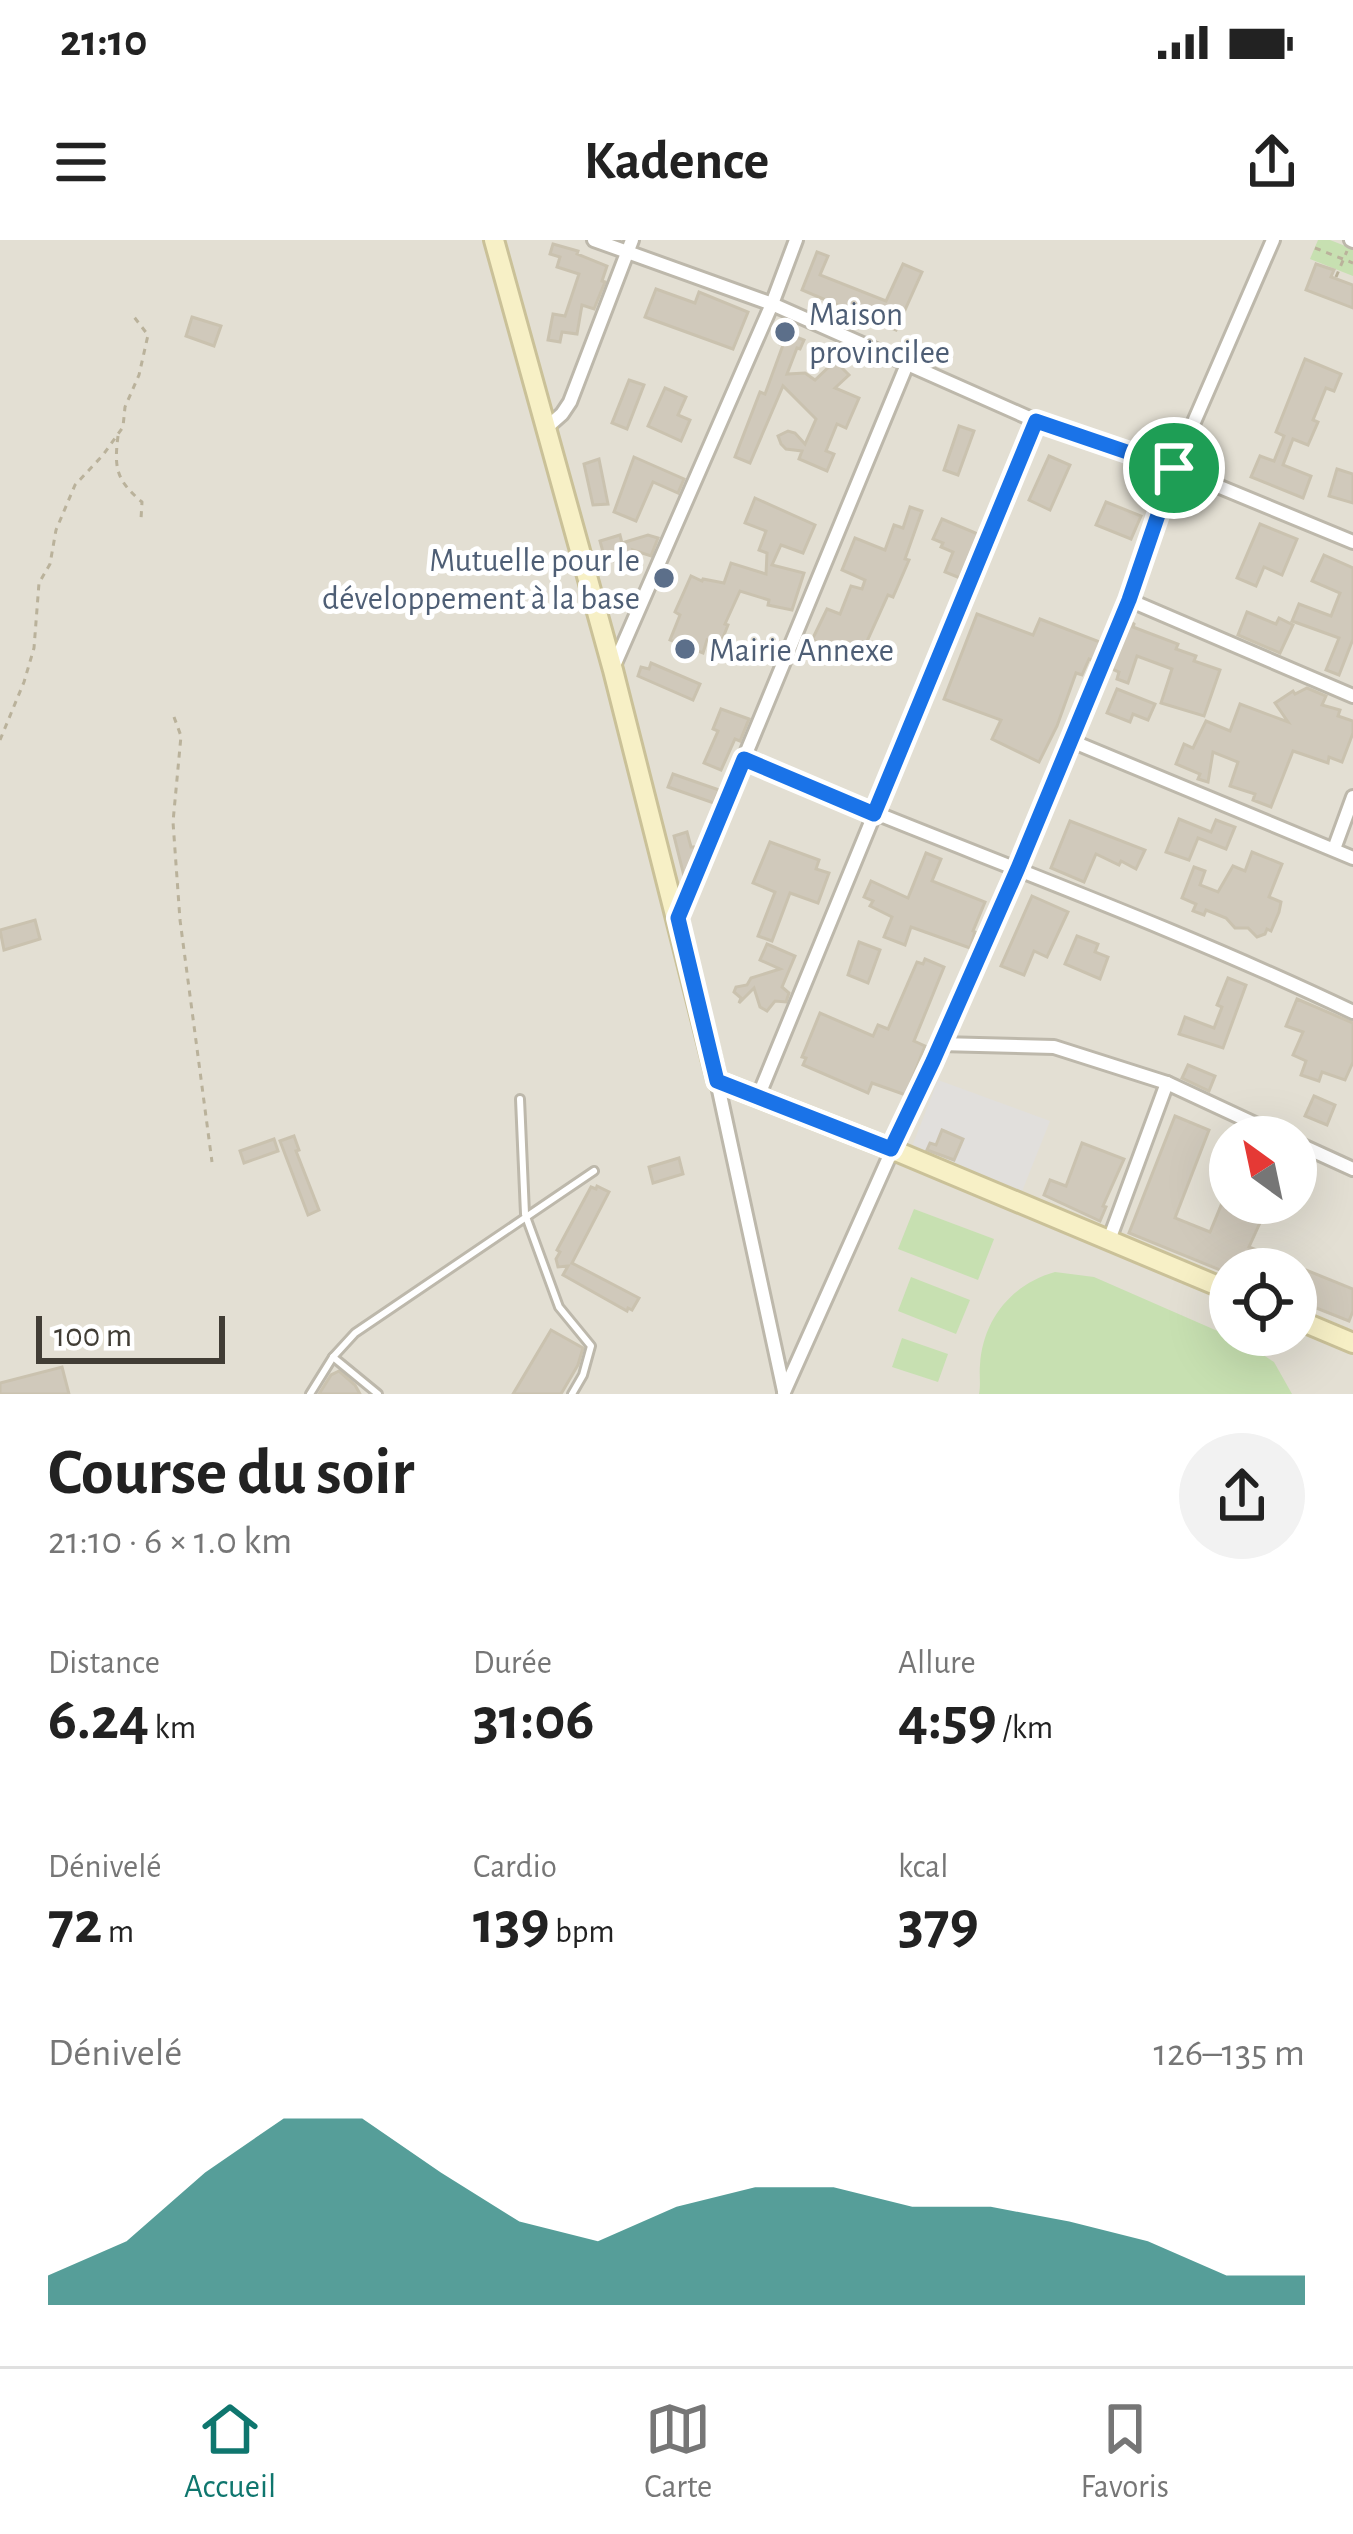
<!DOCTYPE html>
<html lang="fr">
<meta charset="utf-8">
<style>
body{margin:0;font-family:"Alegreya Sans",sans-serif;background:#f2f2f2;color:#222;height:100vh;display:flex;flex-direction:column;font-size:45px;white-space:nowrap}
*{box-sizing:border-box;margin:0}
p{font-size:39px;color:#767676}
.icon{flex:none;width:66px;height:66px;fill:none;stroke:currentColor;stroke-width:2;stroke-linecap:round;stroke-linejoin:round}
.map{position:relative;height:1154px;overflow:hidden}
.details{display:flex;flex-direction:column;background:#fff;flex:1}
.details>*{flex:none}
.needle{width:78px;rotate:327deg}
.fabs{position:absolute;left:1209px;top:876px;display:grid;gap:24px}
.fabs a{display:grid;place-items:center;width:108px;height:108px;border-radius:50%;background:#fff;box-shadow:0 12px 48px #0002;font-size:60px}
.scale{position:absolute;left:36px;bottom:30px;width:189px;box-sizing:border-box;padding-left:12px;border:6px solid #413d35;border-top:0;font-size:33px;line-height:42px;white-space:nowrap;color:#413d35;-webkit-text-stroke:9px #fff;paint-order:stroke}
.pin{position:absolute;display:grid;place-items:center;width:102px;height:102px;color:#fff;margin:-51px;border:6px solid #fff;border-radius:50%;box-shadow:0 3px 12px #0007}
.round{display:grid;place-items:center;flex:none;width:126px;height:126px;border-radius:63px;background:#f2f2f2}
.headline{display:flex;align-items:center;justify-content:space-between;height:204px;padding:0 48px}
h1{font-size:66px;font-weight:600;line-height:90px}
.stats{display:grid;grid-template-columns:repeat(3,1fr);gap:18px;height:204px;padding:12px 48px}
.stats div{display:grid;align-content:center}
.stats b{font-size:60px;font-weight:600}
.stats small{font-size:33px;font-weight:400}
.stats p{font-size:33px}
.chart{height:336px;padding:24px 48px}
.chart p{display:flex;justify-content:space-between}
.chart svg{width:100%;height:216px;margin-top:12px;fill:#0f766e;opacity:.7}
.status{display:flex;justify-content:space-between;align-items:center;height:84px;padding:0 60px;background:#fff;direction:ltr}
.status svg{height:33px;fill:currentColor}
header{display:flex;justify-content:space-between;align-items:center;height:156px;padding:0 48px;background:#fff;font-size:54px;font-weight:600}
.tab-bar{display:flex;justify-content:space-around;align-items:center;height:168px;border-top:3px solid #e0e0e0;background:#fff;font-size:33px;color:#767676}
.tab-bar a{display:grid;justify-items:center;gap:6px}
.tab-bar .selected{color:#0f766e}
.map>svg:first-child{display:block}
.residential{fill:#e3dfd3;fill-rule:evenodd}
.green{fill:#c7e0b1}
.parking{fill:#e1dfdc}
.building{fill:#d0c9bb;stroke:#cac2af;stroke-width:3}
.lines{fill:none;stroke-linecap:round;stroke-linejoin:round}
.lane-casing{stroke:#bdb8ab;stroke-width:12}
.street-casing{stroke:#bdb8ab;stroke-width:18}
.secondary-casing{stroke:#cac198;stroke-width:24}
.path{stroke:#bab29b;stroke-width:3;stroke-dasharray:6 6;stroke-linecap:butt}
.lane{stroke:#fff;stroke-width:6}
.street{stroke:#fff;stroke-width:12}
.secondary{stroke:#f7f0c6;stroke-width:18}
.route-casing{stroke:#fff;stroke-width:24}
.route{stroke:#1a73e8;stroke-width:15}
.service-dot{fill:#5c6f8a;stroke:#fff;stroke-width:4.5}
.labels{text-anchor:middle;stroke-width:10;stroke-linejoin:round;paint-order:stroke}
.service-label{font-size:33px;fill:#4e5e75;stroke:#fff;text-anchor:start}
</style>
<div class="status"><b>21:10</b><svg viewBox="0 0 49 12"><path d="M0 12V9h3v3zM5 12V6h3v6zM10 12V3h3v9zM15 12V0h3v12zM26 1h20v11H26zM47 4h2v5h-2z"/></svg></div>
<header><svg class="icon" aria-label="menu" viewBox="0 0 24 24"><path d="M4 6h16M4 12h16M4 18h16"/></svg>Kadence<svg class="icon" aria-label="share" viewBox="0 0 24 24"><path d="M12 15V3M7 8l5-5 5 5M5 13v7h14v-7"/></svg></header>
<div class="map">
<svg width="1353" height="1154" viewBox="0 0 1353 1154">
<rect width="100%" height="100%" fill="#f0ede4"/>
<!-- residential -->
<path class="residential" d="M 0,0 L 1353,0 L 1353,1154 L 0,1154 ZM 1230,897 L 1296,897 L 1296,963 L 1230,963 ZM 1230,1029 L 1296,1029 L 1296,1095 L 1230,1095 Z"/>
<!-- green -->
<g class="green">
<polygon points="1318,0 1330,0 1353,9 1353,36 1310,19"/>
<polygon points="914,969 994,999 978,1040 898,1009"/>
<path d="M 1055,1032 L 1094,1037 L 1245,1103 L 1274,1122 L 1292,1154 L 979,1154 C 981,1144 979,1135 980,1125 C 983,1079 1012,1044 1055,1032 Z"/>
<polygon points="911,1037 970,1060 956,1094 898,1071"/>
<polygon points="902,1098 948,1114 938,1142 892,1127"/>
</g>
<!-- parking -->
<polygon class="parking" points="938,840 1050,881 1021,954 911,909"/>
<!-- building -->
<g class="building">
<polygon points="553,4 578,11 577,14 607,26 602,41 605,42 594,69 582,65 577,94 562,92 560,102 548,100 553,74 565,76 579,34 557,27 560,17 550,14"/>
<polygon points="817,12 828,16 820,35 886,61 903,24 922,32 896,90 802,50"/>
<polygon points="1316,24 1334,30 1331,37 1353,45 1353,68 1306,50"/>
<polygon points="656,49 695,63 699,52 748,72 733,109 645,77"/>
<polygon points="192,77 221,86 214,106 186,96"/>
<polygon points="784,92 804,100 800,109 797,108 787,134 805,133 815,140 835,121 849,135 835,148 859,158 846,188 837,184 826,211 834,214 827,231 799,219 802,211 786,209 781,204 778,196 788,191 795,193 805,204 816,179 783,146 750,223 735,217 760,152 765,154 783,105 780,104"/>
<polygon points="1305,119 1341,134 1334,151 1326,148 1313,180 1318,182 1308,205 1293,199 1283,225 1311,236 1303,258 1251,237 1260,216 1274,221 1284,196 1276,192"/>
<polygon points="629,140 644,145 627,189 612,183"/>
<polygon points="665,148 686,157 678,175 690,180 681,201 648,186"/>
<polygon points="959,186 974,191 958,235 944,230"/>
<polygon points="1049,216 1070,225 1050,270 1029,260"/>
<polygon points="634,217 684,239 678,253 653,242 636,281 614,272"/>
<polygon points="599,219 608,264 593,265 584,224"/>
<polygon points="1337,229 1353,234 1353,263 1329,256"/>
<polygon points="755,258 815,285 803,313 781,305 772,325 804,333 792,370 768,365 769,360 740,351 725,384 728,385 720,405 707,400 703,413 670,400 680,375 675,372 691,336 702,341 703,339 724,343 731,323 766,334 767,313 759,310 766,291 745,283"/>
<polygon points="1106,262 1141,276 1131,299 1096,285"/>
<polygon points="910,267 922,271 905,319 909,320 893,357 888,355 859,419 812,400 827,369 840,374 851,346 862,349 865,340 842,330 855,298 885,310 894,285 903,288"/>
<polygon points="942,279 978,294 960,338 945,332 953,312 941,307 943,303 933,299"/>
<polygon points="1260,284 1297,299 1282,335 1264,327 1256,346 1237,338"/>
<polygon points="620,295 622,303 648,295 658,298 651,316 633,310 637,325 620,329 617,320 606,323 600,301"/>
<polygon points="1324,315 1353,328 1353,399 1339,435 1326,430 1339,398 1292,381 1299,364 1331,376 1340,353 1312,341"/>
<polygon points="1247,372 1276,384 1279,378 1293,385 1280,413 1238,395"/>
<polygon points="977,374 1033,395 1040,379 1100,402 1093,421 1089,419 1082,435 1076,433 1057,486 1039,522 992,499 1001,480 944,459"/>
<polygon points="1131,382 1134,384 1133,387 1178,404 1176,409 1196,416 1194,421 1220,430 1204,476 1161,463 1172,429 1137,416 1128,443 1117,439 1119,432 1112,429"/>
<polygon points="651,423 700,444 693,460 638,436 641,427 649,429"/>
<polygon points="1307,448 1326,456 1322,465 1340,470 1338,476 1353,481 1353,493 1342,522 1329,517 1328,523 1293,511 1271,567 1253,560 1255,554 1230,546 1238,522 1213,512 1208,542 1198,539 1200,534 1176,524 1184,504 1193,508 1206,481 1230,491 1240,464 1288,482 1275,463 1293,451 1295,454"/>
<polygon points="1117,449 1155,464 1148,480 1133,474 1130,482 1107,473"/>
<polygon points="721,469 749,479 740,501 735,499 721,530 704,523 718,491 713,489"/>
<polygon points="673,534 719,550 714,563 668,547"/>
<polygon points="1179,579 1211,592 1216,580 1235,587 1226,609 1198,598 1189,620 1166,612"/>
<polygon points="1070,581 1145,610 1136,629 1121,621 1119,625 1096,614 1084,642 1051,628"/>
<polygon points="687,592 691,607 696,607 684,636 674,596"/>
<polygon points="770,602 819,620 816,629 829,633 818,663 790,653 772,701 758,696 775,652 753,643"/>
<polygon points="1252,612 1282,624 1269,657 1281,662 1279,672 1271,691 1267,689 1265,694 1257,697 1248,688 1235,688 1226,678 1206,670 1204,675 1193,671 1196,664 1182,658 1194,627 1205,631 1200,645 1218,652 1233,626 1245,631"/>
<polygon points="926,613 941,619 932,641 985,662 973,691 975,692 970,708 911,687 905,705 884,697 892,677 870,666 873,661 864,657 871,641 908,658"/>
<polygon points="1032,656 1068,672 1047,717 1034,711 1024,735 1001,726"/>
<polygon points="35,680 40,699 4,710 0,690"/>
<polygon points="1077,696 1098,704 1095,712 1108,717 1100,739 1065,724"/>
<polygon points="859,702 880,710 868,743 848,735"/>
<polygon points="767,704 795,716 782,747 789,753 786,762 775,761 767,771 760,767 754,748 739,763 741,758 734,752 736,747 747,745 751,738 780,729 760,720"/>
<polygon points="925,719 944,727 914,801 925,806 906,855 872,843 868,853 803,825 806,818 802,817 820,773 873,796 878,785 888,789 917,722 923,724"/>
<polygon points="1228,738 1246,745 1223,808 1179,794 1185,777 1214,788 1222,767 1217,765"/>
<polygon points="1297,759 1353,783 1353,822 1345,840 1322,832 1319,841 1301,835 1306,821 1293,815 1303,792 1286,786"/>
<polygon points="1188,825 1215,836 1209,851 1182,838"/>
<polygon points="1314,856 1335,865 1327,885 1305,876"/>
<polygon points="1175,876 1209,890 1175,978 1210,992 1222,963 1269,963 1249,1007 1353,1049 1353,1071 1349,1081 1296,1060 1296,1029 1230,1029 1230,1034 1129,993"/>
<polygon points="942,890 963,899 954,920 927,910 930,903 936,905"/>
<polygon points="294,896 299,910 296,911 319,970 308,975 280,901"/>
<polygon points="274,899 278,911 244,923 240,911"/>
<polygon points="1082,903 1124,919 1103,966 1106,967 1100,981 1044,955 1050,940 1066,946"/>
<polygon points="679,918 683,934 653,943 649,927"/>
<polygon points="597,946 609,952 572,1023 639,1058 632,1070 628,1068 627,1071 563,1035 568,1026 558,1027 556,1019 560,1012 557,1010 591,947 596,949"/>
<polygon points="551,1090 583,1108 578,1125 561,1154 513,1154"/>
<polygon points="62,1127 69,1154 0,1154 0,1143"/>
<polygon points="339,1131 355,1145 360,1154 319,1154 331,1135"/>
</g>
<g class="lines">
<defs>
<g id="lane">
<polyline points="520,859 525,974 559,1067 591,1106 583,1135 572,1154"/>
<polyline points="333,1117 378,1154"/>
<polyline points="310,1154 333,1117 355,1093 594,931"/>
</g>
<g id="street">
<polyline points="594,0 772,64 1036,181 1174,228 1353,302"/>
<polyline points="1351,0 1353,1"/>
<polyline points="545,189 562,174 570,162 632,0"/>
<polyline points="1129,360 1353,456"/>
<polyline points="613,428 772,64 796,0"/>
<polyline points="1069,500 1353,618"/>
<path d="M 744,519 C 946,605 1154,677 1353,772"/>
<polyline points="1334,609 1353,557"/>
<polyline points="678,678 908,122"/>
<polyline points="940,804 1054,807 1167,843 1283,897"/>
<polyline points="717,841 784,1151"/>
<polyline points="758,857 1036,181"/>
<polyline points="1296,903 1353,929"/>
<polyline points="1109,1000 1167,843"/>
<polyline points="784,1152 1018,629 1129,360 1174,228 1273,0"/>
</g>
<g id="secondary">
<polyline points="494,0 613,430 717,841 891,909 1230,1051"/>
<polyline points="1296,1079 1353,1103"/>
</g>
</defs>
<!-- lane casing -->
<use href="#lane" class="lane-casing"/>
<!-- street casing -->
<use href="#street" class="street-casing"/>
<!-- secondary casing -->
<use href="#secondary" class="secondary-casing"/>
<!-- path -->
<g class="path">
<polyline points="1315,8 1353,23"/>
<polyline points="1336,37 1347,11"/>
<path d="M 118,196 C 114,228 116,240 142,262 L 141,279"/>
<polyline points="174,477 181,496 173,582 180,680 212,922"/>
<polyline points="0,500 24,442 34,408 39,343 50,324 56,290 75,245 103,215 123,187 125,167 139,135 148,95 131,73"/>
</g>
<!-- lane -->
<use href="#lane" class="lane"/>
<!-- street -->
<use href="#street" class="street"/>
<!-- secondary -->
<use href="#secondary" class="secondary"/>
</g>
<g class="lines">
<defs>
<polygon id="route" points="1036,181 1174,228 1129,360 1018,628 933,821 891,909 717,841 678,678 744,519 874,574"/>
</defs>
<!-- route casing -->
<use href="#route" class="route-casing"/>
<!-- route -->
<use href="#route" class="route"/>
</g>
<!-- markers -->
<g class="service-dot">
<circle cx="785" cy="92" r="12"/>
<circle cx="664" cy="338" r="12"/>
<circle cx="685" cy="409" r="12"/>
</g>
<g class="labels">
<!-- service labels -->
<g class="service-label">
<text x="809" y="85">Maison<tspan x="809" dy="38">provincilee</tspan></text>
<text x="640" y="331" text-anchor="end">Mutuelle pour le<tspan x="640" dy="38">développement à la base</tspan></text>
<text x="709" y="421">Mairie Annexe</text>
</g>
</g>
</svg>
<div class="fabs">
<a><svg class="needle" viewBox="-14 -14 28 28"><path d="M0-13l5 13h-10z" fill="#e53935"/><path d="M0 13l5-13h-10z" fill="#767676"/></svg></a>
<a><svg class="icon" aria-label="locate" viewBox="0 0 24 24"><circle cx="12" cy="12" r="6"/><path d="M12 2v4M12 18v4M2 12h4M18 12h4"/></svg></a>
</div>
<div class="scale">100 m</div>
<div class="pin" style="left:1174px;top:228px;background:#1e9e55"><svg class="icon" aria-label="arrive" viewBox="0 0 24 24"><path d="M6 21V4h12l-3 4 3 4H6"/></svg></div>
</div>
<section class="details">
<div class="headline"><div><h1>Course du soir</h1><p>21:10 · 6 × 1.0 km</p></div><a class="round"><svg class="icon" aria-label="share" viewBox="0 0 24 24"><path d="M12 15V3M7 8l5-5 5 5M5 13v7h14v-7"/></svg></a></div>
<div class="stats">
<div><p>Distance</p><b>6.24<small> km</small></b></div>
<div><p>Durée</p><b>31:06</b></div>
<div><p>Allure</p><b>4:59<small> /km</small></b></div>
</div>
<div class="stats">
<div><p>Dénivelé</p><b>72<small> m</small></b></div>
<div><p>Cardio</p><b>139<small> bpm</small></b></div>
<div><p>kcal</p><b>379</b></div>
</div>
<div class="chart"><p><span>Dénivelé</span>126–135 m</p>
<svg viewBox="0 0 160 44" preserveAspectRatio="none"><path d="M0 44V38L10 31L20 17L30 6L40 6L50 17L60 27L70 31L80 24L90 20L100 20L110 24L120 24L130 27L140 31L150 38L160 38V44z"/></svg>
</div>
</section>
<nav class="tab-bar">
<a class="selected"><svg class="icon" aria-label="home" viewBox="0 0 24 24"><path d="M3 11l9-7 9 7M6 9v11h12V9"/></svg>Accueil</a>
<a><svg class="icon" aria-label="map" viewBox="0 0 24 24"><path d="M3 6l6-2 6 2 6-2v14l-6 2-6-2-6 2zM9 4v14M15 6v14"/></svg>Carte</a>
<a><svg class="icon" aria-label="saved" viewBox="0 0 24 24"><path d="M7 4h10v16l-5-4-5 4z"/></svg>Favoris</a>
</nav>
